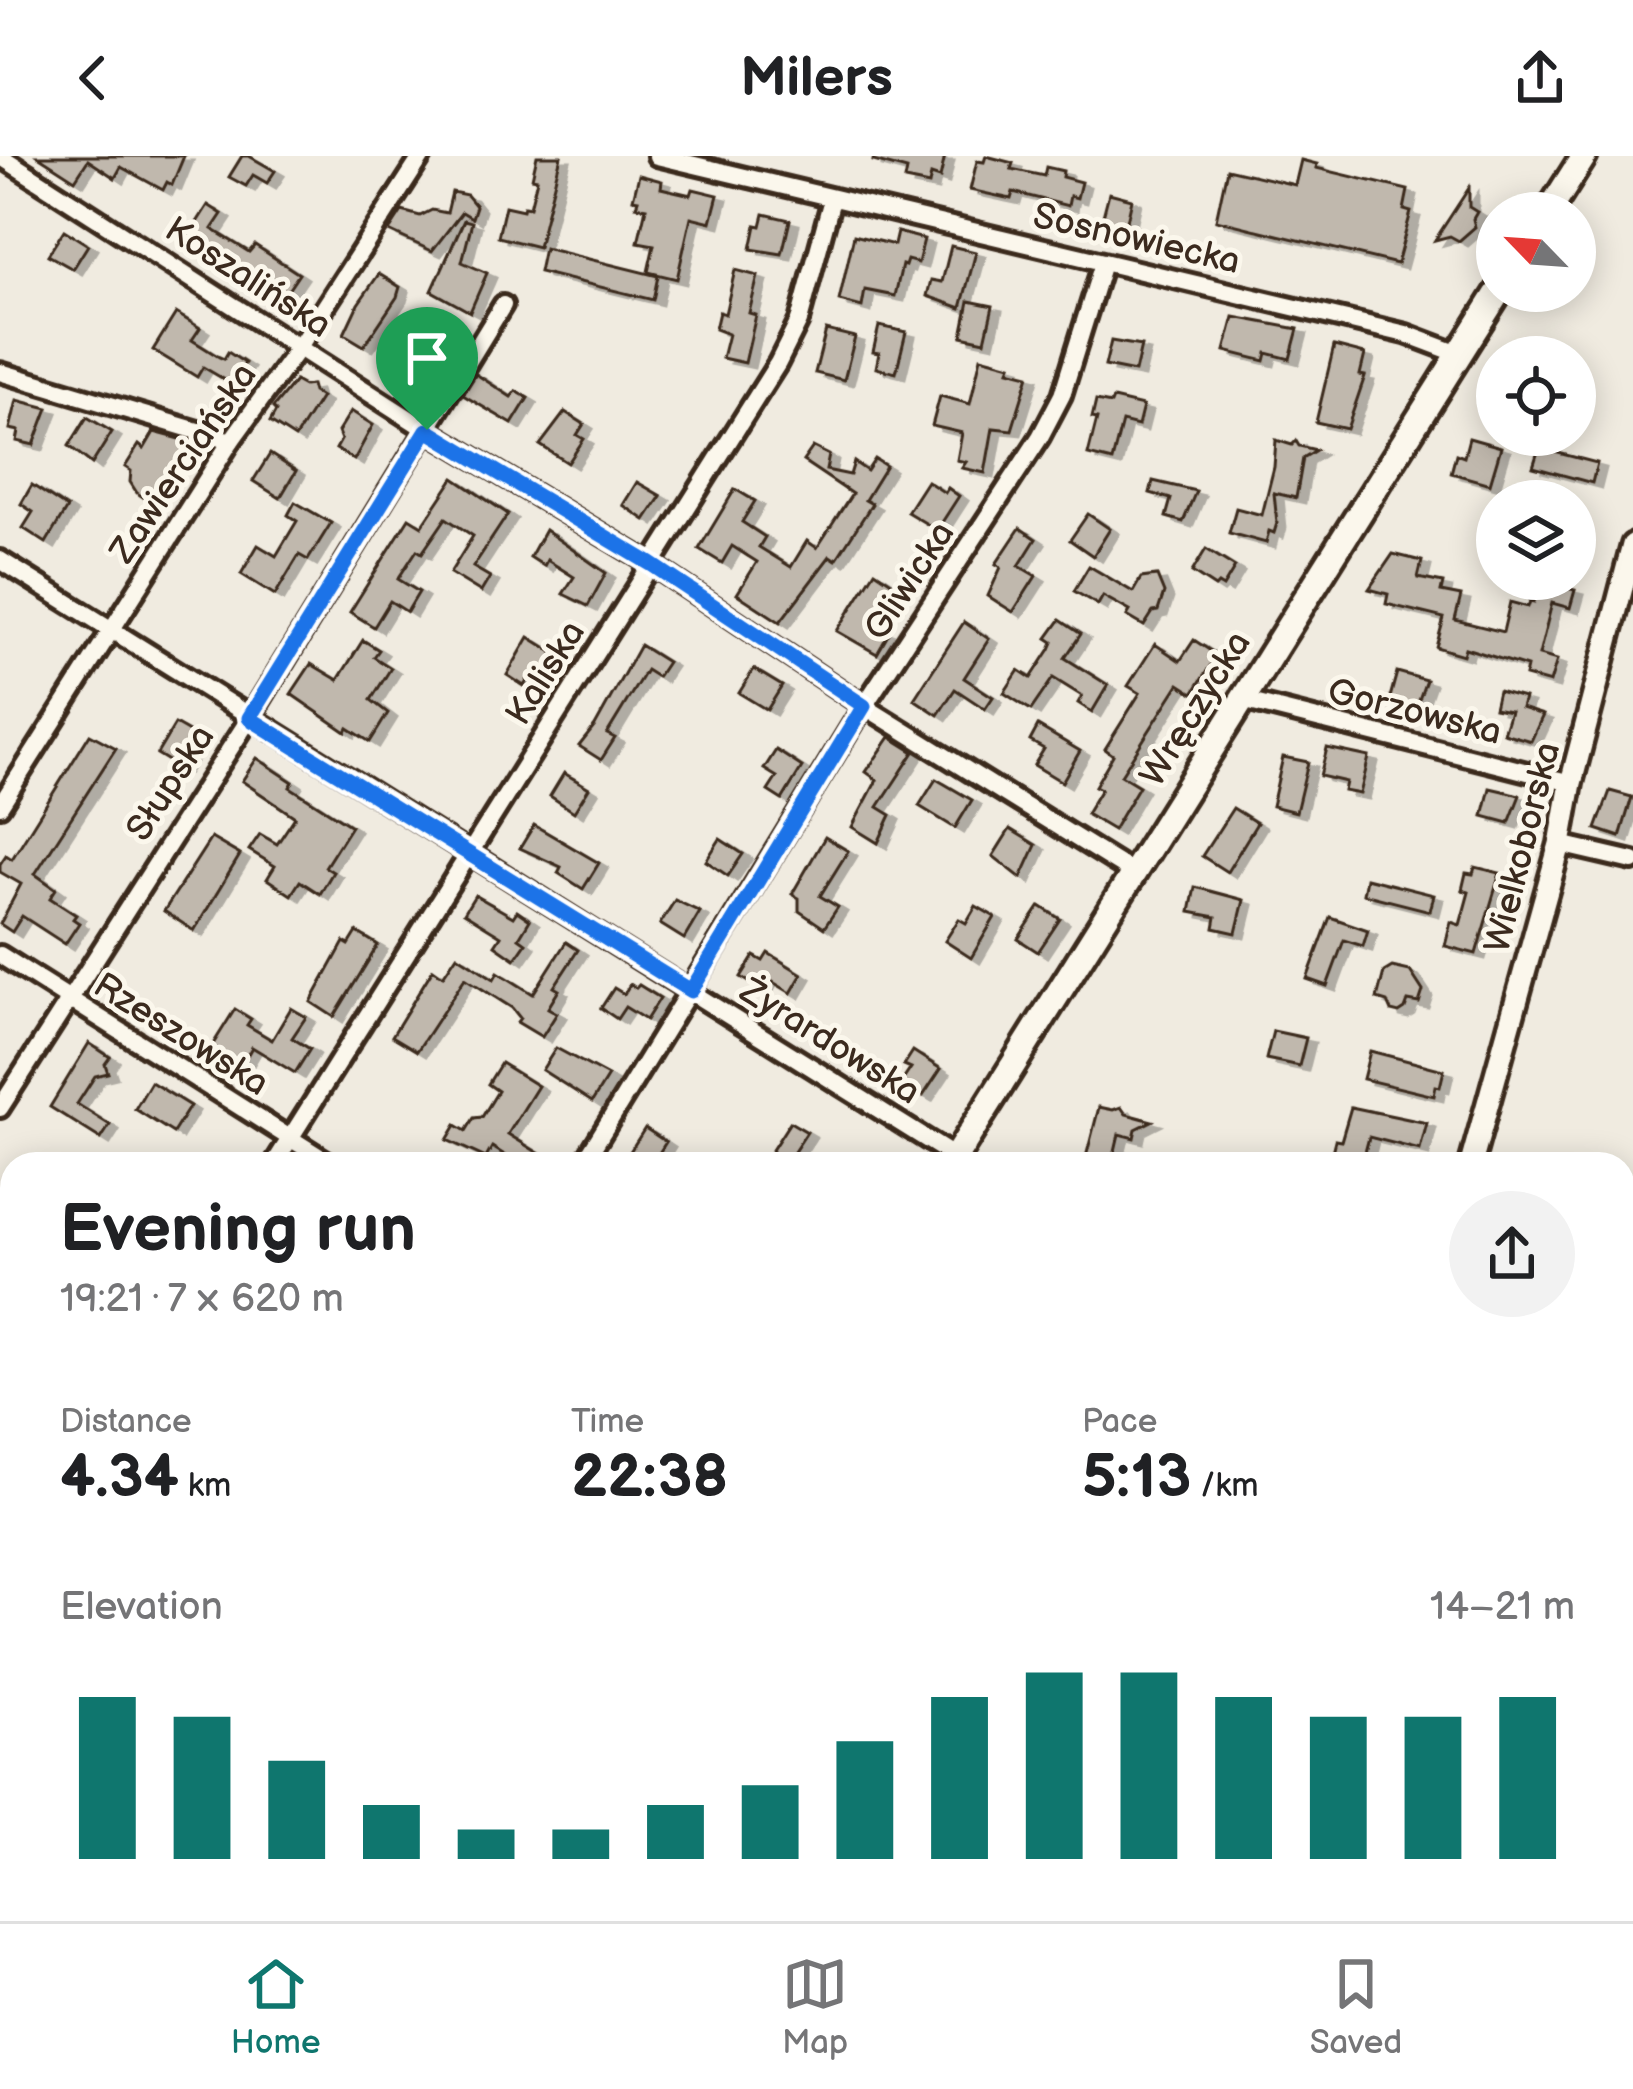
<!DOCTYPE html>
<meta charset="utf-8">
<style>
body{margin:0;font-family:"Balsamiq Sans",sans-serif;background:#f2f2f2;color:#202124;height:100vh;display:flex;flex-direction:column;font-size:45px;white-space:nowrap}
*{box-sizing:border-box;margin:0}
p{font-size:39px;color:#757577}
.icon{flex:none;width:66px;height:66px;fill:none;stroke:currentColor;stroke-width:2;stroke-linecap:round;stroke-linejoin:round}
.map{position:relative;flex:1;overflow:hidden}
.drawer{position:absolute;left:0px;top:996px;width:1635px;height:771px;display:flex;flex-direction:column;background:#fff;border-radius:36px 36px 0 0;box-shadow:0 6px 30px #0003}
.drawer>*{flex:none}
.needle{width:78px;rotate:295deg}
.tools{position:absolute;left:1476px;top:36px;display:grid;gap:24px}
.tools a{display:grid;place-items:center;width:120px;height:120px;border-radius:50%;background:#fff;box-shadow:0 6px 30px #0003;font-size:60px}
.pin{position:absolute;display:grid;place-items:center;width:102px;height:102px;color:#fff;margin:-123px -51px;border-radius:50% 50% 50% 0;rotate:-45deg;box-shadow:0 0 12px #0007}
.pin .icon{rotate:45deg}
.round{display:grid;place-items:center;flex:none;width:126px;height:126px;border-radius:63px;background:#f2f2f2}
.headline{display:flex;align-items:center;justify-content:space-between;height:204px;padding:0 60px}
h1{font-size:66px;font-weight:700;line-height:90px}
.figures{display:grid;grid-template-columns:repeat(3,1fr);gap:18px;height:204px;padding:12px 60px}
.figures div{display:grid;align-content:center}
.figures b{font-size:60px;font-weight:700}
.figures small{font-size:33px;font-weight:400}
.figures p{font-size:33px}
.chart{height:336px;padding:24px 60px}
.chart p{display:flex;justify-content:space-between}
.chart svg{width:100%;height:216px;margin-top:12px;stroke:#0f766e;stroke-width:6}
header{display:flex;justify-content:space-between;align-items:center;height:156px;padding:0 60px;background:#fff;font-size:54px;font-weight:700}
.tabs{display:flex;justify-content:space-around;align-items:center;height:168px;border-top:3px solid #e0e0e0;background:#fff;font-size:33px;color:#757577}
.tabs a{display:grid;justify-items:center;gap:6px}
.tabs .on{color:#0f766e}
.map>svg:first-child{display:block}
.green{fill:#d5cec3;stroke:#887c70;stroke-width:3}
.building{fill:#c0b8ad;stroke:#3b2a1e;stroke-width:3;filter:url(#shadow)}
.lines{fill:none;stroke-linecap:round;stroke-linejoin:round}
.minor-casing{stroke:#3b2a1e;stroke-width:26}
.tertiary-casing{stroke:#3b2a1e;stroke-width:30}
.secondary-casing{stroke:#3b2a1e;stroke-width:33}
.minor{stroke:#fbf7ec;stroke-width:16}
.tertiary{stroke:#fbf7ec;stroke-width:21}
.secondary{stroke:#fbf7ec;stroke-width:24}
.route-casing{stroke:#fff;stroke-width:24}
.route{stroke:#1a73e8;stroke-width:15}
.labels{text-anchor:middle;stroke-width:10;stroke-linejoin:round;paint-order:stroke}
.street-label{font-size:36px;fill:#3b2a1e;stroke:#fbf7ec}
</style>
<header><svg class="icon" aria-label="back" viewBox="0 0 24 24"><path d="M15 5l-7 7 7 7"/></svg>Milers<svg class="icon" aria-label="share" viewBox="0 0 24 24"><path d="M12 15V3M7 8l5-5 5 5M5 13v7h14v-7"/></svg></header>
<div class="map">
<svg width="1633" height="1765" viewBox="0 0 1633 1765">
<defs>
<filter id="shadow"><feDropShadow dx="9" dy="5" stdDeviation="0" flood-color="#0004"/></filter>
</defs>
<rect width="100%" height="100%" fill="#f0ebe0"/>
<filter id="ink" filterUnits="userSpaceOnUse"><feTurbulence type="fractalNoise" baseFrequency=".00833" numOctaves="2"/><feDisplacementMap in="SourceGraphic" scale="24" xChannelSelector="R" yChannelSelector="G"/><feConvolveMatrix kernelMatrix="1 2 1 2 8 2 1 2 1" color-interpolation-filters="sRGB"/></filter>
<g filter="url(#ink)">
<!-- green -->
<g class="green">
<polygon points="8,1608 12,1610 12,1755 112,1755 118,1765 0,1765 0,1626"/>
<polygon points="496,1755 731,1755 727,1765 490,1765"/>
<polygon points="903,1755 1104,1755 1101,1765 898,1765"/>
</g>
<!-- building -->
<g class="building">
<polygon points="38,0 184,0 172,29 167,26 163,34 121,11 115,22 88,4 75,24"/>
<polygon points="242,0 249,0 275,15 267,27 253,19 246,30 229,21"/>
<polygon points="537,0 561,0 538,91 498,81 505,50 523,54 524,50 530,51 537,23 532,22"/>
<polygon points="874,0 945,0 940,22 931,19 929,29 905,24 907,14 873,5"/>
<polygon points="986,0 1013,7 1011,13 1044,20 1046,11 1063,15 1062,21 1081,26 1077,42 1070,40 1068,50 1013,36 1011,43 970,34 977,5 984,6"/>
<polygon points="1301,4 1317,8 1316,12 1408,34 1404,54 1411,56 1397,108 1216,64 1227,13 1295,29"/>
<polygon points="639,19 662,25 661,32 691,39 693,33 718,39 711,66 691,61 677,123 648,116 654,89 638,86 646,52 636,50 638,44 633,43"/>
<polygon points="1469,32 1469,51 1477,56 1473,63 1475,71 1459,85 1450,80 1435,84"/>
<polygon points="452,36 467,39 476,50 472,62 462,56 432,95 389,75 402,55 420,60 432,54 447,57"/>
<polygon points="1109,37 1132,43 1125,74 1101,68"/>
<polygon points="208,49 222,58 212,73 249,96 255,89 299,118 282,143 187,82"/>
<polygon points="764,58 790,64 782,98 751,93 756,69 761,70"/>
<polygon points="464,64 472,66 462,106 487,117 470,156 432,135"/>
<polygon points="64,74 88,89 73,113 48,99"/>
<polygon points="897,76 924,83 918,107 907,104 905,110 902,109 895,140 865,134 862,151 839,145 854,79 894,89"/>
<polygon points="951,90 976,96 961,152 927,140 931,124 942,126"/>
<polygon points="544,92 658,120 653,144 539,116"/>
<polygon points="735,114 758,120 749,157 756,159 745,207 722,202 728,178 715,173 719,156 725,158"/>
<polygon points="379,118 400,131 397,141 364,190 344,178 358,148"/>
<polygon points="969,145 993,150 985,185 962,180"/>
<polygon points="176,157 200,172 192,184 219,201 224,203 228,196 245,207 232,228 203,211 197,221 153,194"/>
<polygon points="1234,161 1298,173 1290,203 1267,197 1265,205 1225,195"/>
<polygon points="879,170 906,176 896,217 876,212 879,197 873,196"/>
<polygon points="826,174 855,181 844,224 815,217"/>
<polygon points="1111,185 1141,190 1135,216 1105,210"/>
<polygon points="429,187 442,194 423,239 408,232"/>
<polygon points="1334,190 1365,198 1360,219 1365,220 1347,273 1316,266"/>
<polygon points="981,201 1011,209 1009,214 1029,219 1012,274 993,272 985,317 962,312 966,306 957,304 962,277 932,270 940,240 970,248"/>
<polygon points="476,218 511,241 516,235 528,242 512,268 463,239"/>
<polygon points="295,225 304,230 311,229 313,236 321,241 295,282 270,266 276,255 273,252"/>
<polygon points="1113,243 1143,250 1138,270 1122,266 1112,305 1088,299 1097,263 1092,262 1096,245 1111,248"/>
<polygon points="17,244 48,252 34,289 17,285 19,275 10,273"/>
<polygon points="351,255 373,269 354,304 336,293 341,284 338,276"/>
<polygon points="565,256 584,268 577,279 584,283 568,307 540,289"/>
<polygon points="87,261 112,276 92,308 69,290"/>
<polygon points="154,276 184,284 184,293 152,347 137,337 130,326 131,315 125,311 139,289 144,293"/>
<polygon points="1469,282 1501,291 1490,328 1451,317 1456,298 1464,301"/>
<polygon points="1276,284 1292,289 1296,285 1299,290 1316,294 1303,302 1296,342 1274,337 1277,367 1274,377 1269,375 1266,387 1229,377 1236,352 1262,359 1274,311"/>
<polygon points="813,291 829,299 826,314 850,319 854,306 867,315 875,303 886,310 865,344 872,348 836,404 830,400 780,466 737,438 757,406 732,390 722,407 699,393 735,333 755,345 742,366 765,381 759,391 791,411 807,385 817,392 852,338 803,305"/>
<polygon points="1539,292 1597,307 1592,327 1533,311"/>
<polygon points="270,298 296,315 280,342 253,325"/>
<polygon points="454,322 508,358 473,411 490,421 481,436 450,417 473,380 446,362 422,397 417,394 398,423 419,436 407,456 390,445 374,471 350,456 409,362 422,370"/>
<polygon points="927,325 945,337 948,332 959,340 937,374 907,356"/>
<polygon points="1153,325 1196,335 1183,366 1166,361 1171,343 1150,337"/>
<polygon points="637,326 661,340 645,364 623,349"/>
<polygon points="32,329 67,352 46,387 23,372 33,356 21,348"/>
<polygon points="295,346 331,367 308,404 299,399 275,439 241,418 258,389 276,400 297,365 288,359"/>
<polygon points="1088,358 1110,373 1093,400 1070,384"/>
<polygon points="1020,372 1036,383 1019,410 1036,420 1013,456 988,440 1001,411 996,408"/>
<polygon points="545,374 606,417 588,450 563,438 574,421 547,404 544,410 530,401"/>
<polygon points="1206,393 1235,411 1223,431 1218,428 1215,431 1192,416"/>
<polygon points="1393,398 1422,405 1418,422 1443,427 1441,436 1461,440 1455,464 1503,476 1510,446 1528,451 1530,445 1534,446 1540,425 1548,427 1553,423 1558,430 1575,434 1570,452 1552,447 1539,499 1557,504 1550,527 1525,520 1527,511 1465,492 1463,499 1436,491 1444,462 1386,448 1388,438 1369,433"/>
<polygon points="1089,410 1133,436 1141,422 1157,420 1164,437 1158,455 1153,456 1144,470 1127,460 1130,455 1103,440 1098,449 1074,435"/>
<polygon points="875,415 893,427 889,433 893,436 872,467 889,477 877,498 837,475"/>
<polygon points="1060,464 1081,478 1065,502 1108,529 1092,556 1078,547 1082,540 1053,522 1031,554 1004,537 1019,514 1031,522 1050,493 1053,486 1047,482"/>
<polygon points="964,466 989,483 964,522 993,541 985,553 955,533 938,559 914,543"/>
<polygon points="529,481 553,496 553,500 540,522 532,517 524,530 507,519"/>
<polygon points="363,484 379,494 374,501 391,512 371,544 388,557 370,586 348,572 346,576 291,538 311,508 338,524"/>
<polygon points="1194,484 1217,499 1193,537 1179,528 1121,619 1139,630 1113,674 1086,658 1101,633 1095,630 1113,599 1105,593 1140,537 1128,530 1155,488 1180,505"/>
<polygon points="640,489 667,506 657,521 646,514 607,578 615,582 601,604 579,590 595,570"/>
<polygon points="754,513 782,530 767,554 739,537"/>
<polygon points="1397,516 1426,524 1416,552 1389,545"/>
<polygon points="1498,535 1524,542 1521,552 1543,559 1531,585 1503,577 1510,555 1494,552"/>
<polygon points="175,568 199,582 180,612 157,598"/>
<polygon points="1038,570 1080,595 1062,626 1034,609 1044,593 1030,585"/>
<polygon points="90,578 116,592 35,718 56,733 50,742 76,759 73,763 79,767 65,788 22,760 12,776 0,768 21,728 0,716 0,708 6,699 12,703"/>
<polygon points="890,581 914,596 878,651 891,659 878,687 852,671 877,624 866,616"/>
<polygon points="1327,592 1369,601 1360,638 1344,635 1346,626 1320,620"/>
<polygon points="776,594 802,611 782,644 768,635 777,621 764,613"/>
<polygon points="1283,601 1308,606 1296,656 1272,650"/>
<polygon points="257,602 293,626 290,631 351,670 325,711 333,716 320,738 300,725 291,739 267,723 275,710 249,694 260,678 277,688 295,661 242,625"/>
<polygon points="564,617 589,632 574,656 550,640"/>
<polygon points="936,623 972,644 955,672 919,650"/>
<polygon points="1490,632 1520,639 1509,667 1483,660"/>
<polygon points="1610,635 1632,641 1620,681 1596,673"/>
<polygon points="1233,652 1257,667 1227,716 1202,700"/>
<polygon points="534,669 599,707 583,733 558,717 561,711 520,692"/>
<polygon points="1010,673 1036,689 1021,722 993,700"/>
<polygon points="825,681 848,695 820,740 838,751 824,772 799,755 799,742 792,738"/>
<polygon points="211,682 240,699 194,775 164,755"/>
<polygon points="720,683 743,698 728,720 706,705"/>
<polygon points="1475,711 1500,717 1476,798 1445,790 1451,766 1460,769 1469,736 1462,734 1466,717 1473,718"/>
<polygon points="1366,722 1434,739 1430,755 1363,738"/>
<polygon points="1195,731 1244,744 1236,777 1214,772 1216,761 1190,756"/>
<polygon points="475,739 513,761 517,755 530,764 519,782 526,787 515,803 495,789 501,780 464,757"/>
<polygon points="675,744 700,756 684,783 660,768"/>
<polygon points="976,750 995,761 971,802 945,785 959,763 966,767"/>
<polygon points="1040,750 1060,763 1038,796 1018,783"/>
<polygon points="1330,761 1368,774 1363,790 1344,784 1327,830 1307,823"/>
<polygon points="357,776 378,789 334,861 311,846 344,786 349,789"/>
<polygon points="566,786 578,794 554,831 559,834 548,852 557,857 542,881 517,866 520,862 512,852 465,822 417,895 392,880 433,813 443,820 457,799 494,823 498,816 533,838"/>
<polygon points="768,797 802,818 791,837 768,823 762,834 741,821 754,800 763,805"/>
<polygon points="1392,811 1410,815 1423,835 1419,847 1408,845 1405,853 1399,857 1391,855 1387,846 1377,843 1384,816"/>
<polygon points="630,828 636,832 639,829 660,842 646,864 625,851 617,863 601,852 614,832 624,838"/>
<polygon points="291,852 306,861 292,882 310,893 295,917 252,891 240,912 210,893 235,853 251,863 247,869 272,884"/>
<polygon points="1273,875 1306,882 1299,910 1266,903"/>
<polygon points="89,887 110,901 105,908 108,917 95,920 77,948 110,969 101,983 50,951"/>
<polygon points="556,892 608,920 592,946 542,914"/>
<polygon points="913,895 941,913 923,940 901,927 911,912 904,909"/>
<polygon points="1370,895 1444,914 1440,931 1436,930 1434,940 1363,923"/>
<polygon points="501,907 538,930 508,978 556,1008 519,1008 492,991 486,1002 447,984 456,969 466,975 474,962 482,961 498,935 488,928"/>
<polygon points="151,926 190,950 173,977 135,953"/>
<polygon points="1099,951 1113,954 1121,951 1126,958 1152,965 1136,973 1134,982 1119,978 1112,1008 1085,1005"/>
<polygon points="1351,951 1427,967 1420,994 1369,981 1362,1008 1329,1008 1335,984 1341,985"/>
<polygon points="790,966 807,976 786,1008 763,1008"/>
<polygon points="645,972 666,986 652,1008 622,1008"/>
</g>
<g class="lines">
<defs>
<g id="minor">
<polyline points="0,0 427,274 651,408 864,550 1133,717"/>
<polyline points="657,0 1406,178 1459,198"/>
<polyline points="0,216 231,285"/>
<polyline points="0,404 955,1001"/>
<polyline points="1242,544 1571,627"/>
<polyline points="0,650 231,285 299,191 422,0"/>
<polyline points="1560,688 1633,705"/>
<polyline points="0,799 331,1008"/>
<polyline points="0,952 249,563 503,149"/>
<polyline points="274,1008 778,207 799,165 832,43"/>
<polyline points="583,1008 864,550 1040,281 1062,239 1103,107"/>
<polyline points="1623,1451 1633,1424"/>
<polyline points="1623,1652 1633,1654"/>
<polyline points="1631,1765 1633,1759"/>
</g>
<g id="tertiary">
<polyline points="1471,1008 1560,688 1571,627 1633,389"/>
<polyline points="0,1251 12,1254"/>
<polyline points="1269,1765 1272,1755"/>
</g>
<g id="secondary">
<polyline points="1548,57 1584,0"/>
<polyline points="951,1008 1499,135"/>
<polyline points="471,1765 477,1755"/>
</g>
</defs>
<!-- minor casing -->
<use href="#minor" class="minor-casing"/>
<!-- tertiary casing -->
<use href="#tertiary" class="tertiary-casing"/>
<!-- secondary casing -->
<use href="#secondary" class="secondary-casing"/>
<!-- minor -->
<use href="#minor" class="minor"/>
<!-- tertiary -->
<use href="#tertiary" class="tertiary"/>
<!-- secondary -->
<use href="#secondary" class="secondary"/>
</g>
</g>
<g class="lines" filter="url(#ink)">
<defs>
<polygon id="route" points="427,274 651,408 864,550 691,835 249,562"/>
</defs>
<!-- route casing -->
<use href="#route" class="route-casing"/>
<!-- route -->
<use href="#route" class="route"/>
</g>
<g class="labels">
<!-- street labels -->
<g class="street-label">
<text transform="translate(1137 81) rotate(13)" y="13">Sosnowiecka</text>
<text transform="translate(249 120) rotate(33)" y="13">Koszalińska</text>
<text transform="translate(182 306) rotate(-56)" y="13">Zawierciańska</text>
<text transform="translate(908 424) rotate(-57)" y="13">Gliwicka</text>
<text transform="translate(544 516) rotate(-58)" y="13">Kaliska</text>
<text transform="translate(1194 552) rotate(-58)" y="13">Wręczycka</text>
<text transform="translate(1415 554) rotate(14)" y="13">Gorzowska</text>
<text transform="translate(169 626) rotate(-57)" y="13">Słupska</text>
<text transform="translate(1521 691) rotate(-76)" y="13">Wielkoborska</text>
<text transform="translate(182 877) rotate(32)" y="13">Rzeszowska</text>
<text transform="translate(831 884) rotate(32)" y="13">Żyrardowska</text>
</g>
</g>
</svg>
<div class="tools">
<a><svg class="needle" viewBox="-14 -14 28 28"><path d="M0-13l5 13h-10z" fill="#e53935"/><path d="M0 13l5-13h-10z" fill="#757577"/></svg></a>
<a><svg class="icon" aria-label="locate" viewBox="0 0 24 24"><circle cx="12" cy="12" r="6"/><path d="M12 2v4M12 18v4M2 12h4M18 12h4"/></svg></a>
<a><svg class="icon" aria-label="layers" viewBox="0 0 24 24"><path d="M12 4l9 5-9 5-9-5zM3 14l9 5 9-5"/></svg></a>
</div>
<div class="pin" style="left:427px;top:274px;background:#1e9e55"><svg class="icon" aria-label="arrive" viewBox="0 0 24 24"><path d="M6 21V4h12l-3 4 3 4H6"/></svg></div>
<section class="drawer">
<div class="headline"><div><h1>Evening run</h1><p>19:21 · 7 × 620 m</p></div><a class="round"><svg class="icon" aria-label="share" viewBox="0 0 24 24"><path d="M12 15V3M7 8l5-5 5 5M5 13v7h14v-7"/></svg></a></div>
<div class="figures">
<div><p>Distance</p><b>4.34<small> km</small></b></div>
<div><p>Time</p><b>22:38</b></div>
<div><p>Pace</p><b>5:13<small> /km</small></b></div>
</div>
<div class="chart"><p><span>Elevation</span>14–21 m</p>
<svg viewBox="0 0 160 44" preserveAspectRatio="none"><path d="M5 44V11M15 44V15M25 44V24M35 44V33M45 44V38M55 44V38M65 44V33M75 44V29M85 44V20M95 44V11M105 44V6M115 44V6M125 44V11M135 44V15M145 44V15M155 44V11"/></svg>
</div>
</section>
</div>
<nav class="tabs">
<a class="on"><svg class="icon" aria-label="home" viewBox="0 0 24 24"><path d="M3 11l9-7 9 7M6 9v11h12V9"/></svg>Home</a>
<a><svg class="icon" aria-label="map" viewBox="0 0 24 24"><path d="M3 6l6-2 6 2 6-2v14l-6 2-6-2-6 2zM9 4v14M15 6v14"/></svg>Map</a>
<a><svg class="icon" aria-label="saved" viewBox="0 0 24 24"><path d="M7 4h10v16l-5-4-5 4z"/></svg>Saved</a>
</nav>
